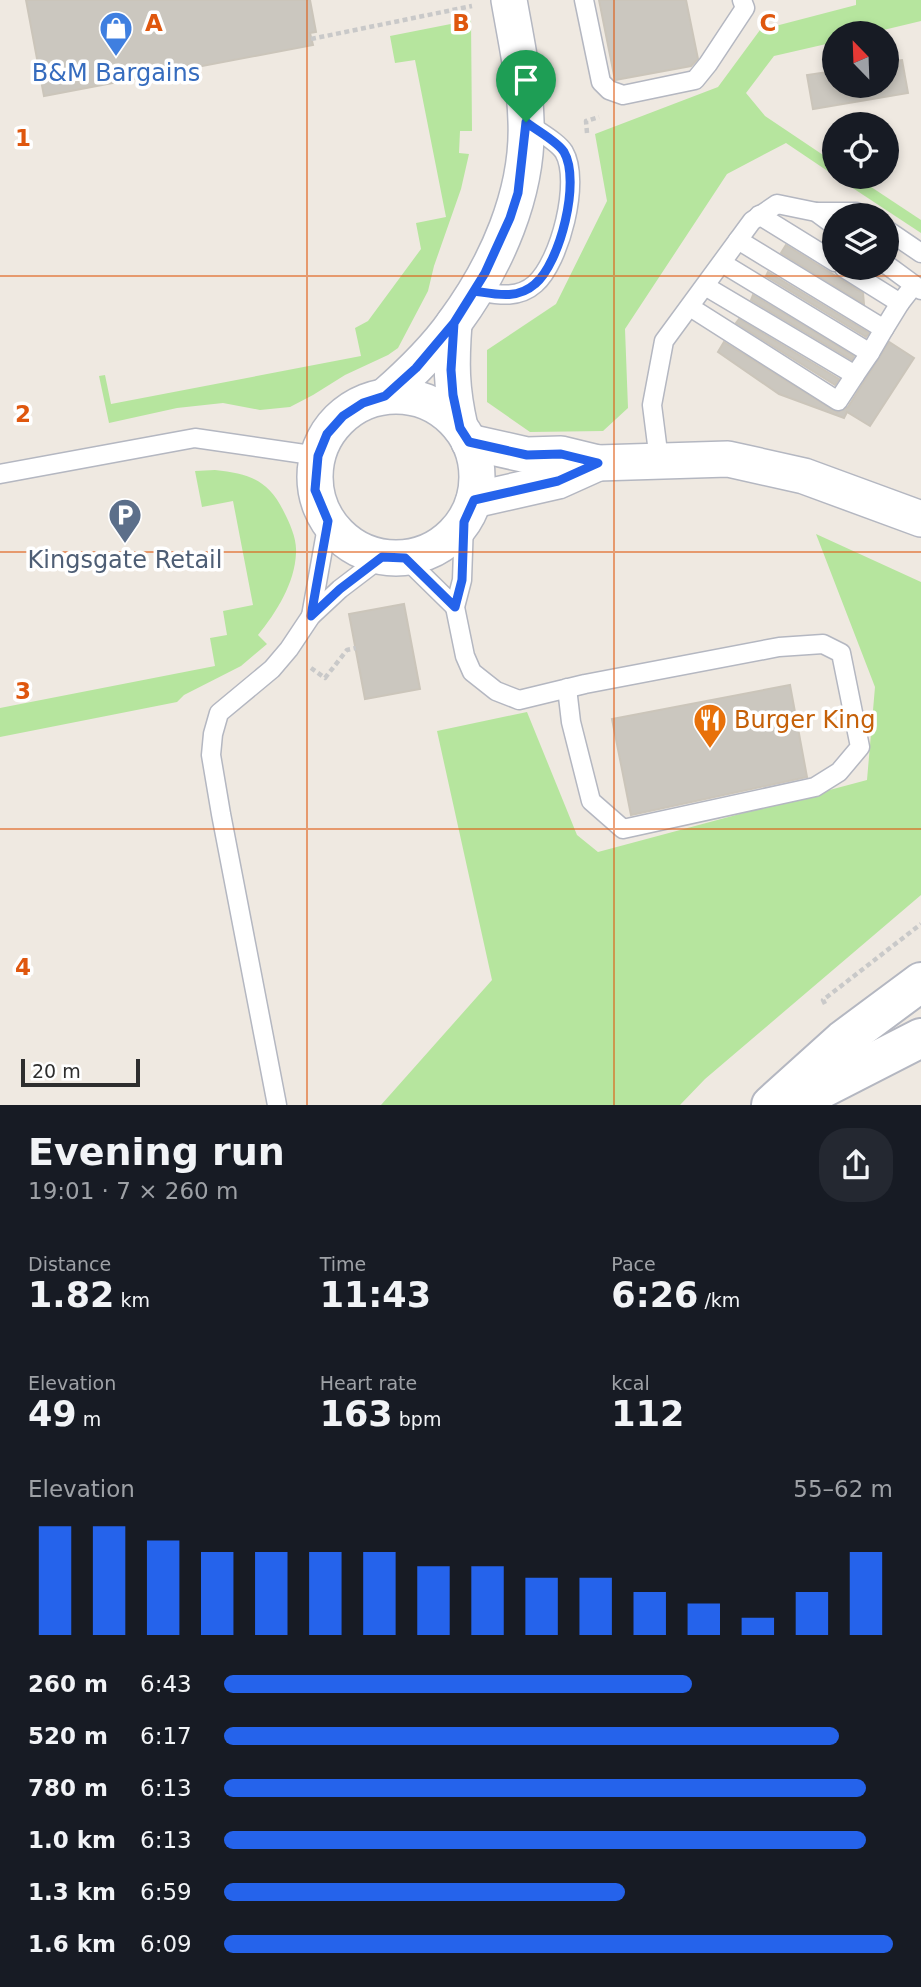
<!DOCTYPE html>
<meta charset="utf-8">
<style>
body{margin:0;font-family:"DejaVu Sans",sans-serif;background:#242831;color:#f1f3f6;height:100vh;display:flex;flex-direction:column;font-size:26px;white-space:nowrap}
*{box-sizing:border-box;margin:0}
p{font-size:23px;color:#9ea1a6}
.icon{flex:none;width:38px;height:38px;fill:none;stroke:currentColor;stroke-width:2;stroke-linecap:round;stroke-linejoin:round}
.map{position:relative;height:1105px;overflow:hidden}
.panel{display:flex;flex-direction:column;background:#171b24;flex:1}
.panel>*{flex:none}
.needle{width:46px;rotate:337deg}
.fabs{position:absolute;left:822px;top:21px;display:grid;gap:14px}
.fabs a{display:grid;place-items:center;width:77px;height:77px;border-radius:50%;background:#171b24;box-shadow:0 4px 10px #0003;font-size:35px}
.scale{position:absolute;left:21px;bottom:18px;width:119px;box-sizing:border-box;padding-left:7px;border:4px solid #2e2e2e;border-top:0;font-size:19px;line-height:24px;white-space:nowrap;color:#2e2e2e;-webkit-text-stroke:5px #fff;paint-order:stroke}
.pin{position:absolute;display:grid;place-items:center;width:60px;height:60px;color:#fff;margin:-72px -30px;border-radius:50% 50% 50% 0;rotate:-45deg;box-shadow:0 0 7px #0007}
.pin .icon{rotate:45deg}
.round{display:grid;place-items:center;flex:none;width:74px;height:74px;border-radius:28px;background:#242831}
.overview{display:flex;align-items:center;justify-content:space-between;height:119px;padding:0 28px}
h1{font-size:38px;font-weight:700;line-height:52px}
.figures{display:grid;grid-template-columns:repeat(3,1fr);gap:10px;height:119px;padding:7px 28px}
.figures div{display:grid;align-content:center}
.figures b{font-size:35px;font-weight:700}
.figures small{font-size:19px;font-weight:400}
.figures p{font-size:19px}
.chart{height:196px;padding:14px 28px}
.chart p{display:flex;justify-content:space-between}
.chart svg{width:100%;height:126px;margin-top:7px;stroke:#2563eb;stroke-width:6}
ul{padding:0 28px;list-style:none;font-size:23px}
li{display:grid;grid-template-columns:112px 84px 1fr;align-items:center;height:52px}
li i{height:18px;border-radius:9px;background:#2563eb}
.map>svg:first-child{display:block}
.green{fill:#b6e59e}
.building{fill:#cbc7bf;stroke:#cbc5ba;stroke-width:2}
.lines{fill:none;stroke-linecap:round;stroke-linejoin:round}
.service-casing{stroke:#b4b7c1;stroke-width:21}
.minor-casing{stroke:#b4b7c1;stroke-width:38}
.tertiary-casing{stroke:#b4b7c1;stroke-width:42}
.path{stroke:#c9c9c9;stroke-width:4.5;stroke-dasharray:5 3.5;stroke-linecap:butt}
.service{stroke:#fff;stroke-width:18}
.minor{stroke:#fff;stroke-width:35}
.tertiary{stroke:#fff;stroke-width:38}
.route-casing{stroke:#fff;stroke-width:14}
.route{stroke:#2563eb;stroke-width:9}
.grid{fill:none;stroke:#df570e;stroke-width:2;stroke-opacity:0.55}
.labels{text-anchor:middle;stroke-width:7;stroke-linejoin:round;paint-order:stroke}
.shop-label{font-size:24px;fill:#366cbe;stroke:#fff}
.service-label{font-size:24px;fill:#4e5e75;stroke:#fff}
.food-label{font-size:24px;fill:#c56008;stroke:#fff;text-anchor:start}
.grid-label{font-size:23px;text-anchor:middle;font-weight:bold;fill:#df570e;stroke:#fff;stroke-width:7;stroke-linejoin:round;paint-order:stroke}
</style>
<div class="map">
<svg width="921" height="1105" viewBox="0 0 921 1105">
<rect width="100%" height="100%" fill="#efe9e1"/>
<!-- green -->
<g class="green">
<polygon points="856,0 921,0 921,21 871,33 835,33 835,42 774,56 746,93 765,116 835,163 835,176 786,143 727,174 625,329 628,408 603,431 530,432 487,402 487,350 556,304 607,201 595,134 718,87 760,30 856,5"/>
<polygon points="471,20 472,131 460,131 459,153 469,154 461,189 434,266 428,291 398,348 388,355 345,375 313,395 290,407 260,410 223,403 177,408 109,423 99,376 105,375 111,404 361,356 355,328 368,321 421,249 416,223 446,217 415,60 395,63 390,36"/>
<polygon points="836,177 856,177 921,220 921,233"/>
<path d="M 215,470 C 249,474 268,479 284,512 C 290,524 297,539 296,553 C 295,583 276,613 258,635 L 267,644 L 241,666 L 184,695 L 177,702 L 0,737 L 0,708 L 215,666 L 210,638 L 227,635 L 223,611 L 253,605 L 233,501 L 202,507 L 195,471 Z"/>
<polygon points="816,534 921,582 921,895 705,1079 680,1105 381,1105 492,980 437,731 527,712 577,835 598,852 867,780 875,687"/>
</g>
<!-- building -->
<g class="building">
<polygon points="26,0 310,0 316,32 310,33 313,45 44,96"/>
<polygon points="599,0 686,0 698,59 691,66 615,80"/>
<polygon points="902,60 908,93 813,109 807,75 835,71 835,86 887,86 887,62"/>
<polygon points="786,245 863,293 864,304 781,253"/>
<polygon points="768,272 869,333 866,337 766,276"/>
<polygon points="753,295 854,356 852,360 751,300"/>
<polygon points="739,319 839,379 835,385 736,323"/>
<polygon points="724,342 837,412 848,407 889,342 914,358 870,426 847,412 844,418 779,394 718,352"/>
<polygon points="404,604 420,689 365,699 349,614"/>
<polygon points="790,685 807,777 631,815 612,719"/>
</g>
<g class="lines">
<defs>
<g id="service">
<polyline points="584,0 601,82 609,90 623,95 695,80 708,64 745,8 742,0"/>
<polyline points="816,212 856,212 862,215"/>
<polyline points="759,215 835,262"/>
<polyline points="887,230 921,253"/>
<polyline points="738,240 884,329 900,303"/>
<polyline points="722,263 870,353 884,329"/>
<polyline points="887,265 921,290"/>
<polyline points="844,268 900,303 914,285"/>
<polyline points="705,286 855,375 870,353"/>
<path d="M 474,291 C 495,294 517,300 535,284 C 560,262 581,181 564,152 C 557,141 537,131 526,122"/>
<polyline points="690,307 838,401 855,375"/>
<polyline points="659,460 652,405 664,341 752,221 777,204 816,212 835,226"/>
<polyline points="0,474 195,438 318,456"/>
<polyline points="464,522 462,580 455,607 465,656 472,672 496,691 519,700 585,684 779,647 823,644 841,653 860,747 839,772 815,787 623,829 591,801 571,722 567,688"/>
<polyline points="405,558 455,607"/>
<polyline points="311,616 328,521"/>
<polyline points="277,1105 221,814 211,755 213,734 219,713 272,669 289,649 311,616 340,589 382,557"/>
</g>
<g id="minor">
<path d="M 454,323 C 451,363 451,388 460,427"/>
<path d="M 385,396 C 410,374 435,350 454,323 C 496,266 529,193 526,121 C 525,81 516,40 509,0"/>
<circle cx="396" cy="477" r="81"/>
<polyline points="469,442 527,455 561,454 598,463 728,459 804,476 921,519"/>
<polyline points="474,500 558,481 598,463"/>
</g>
<g id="tertiary">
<polyline points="792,1104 921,1038"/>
<polyline points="771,1105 843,1040 921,982"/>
</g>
</defs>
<!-- service casing -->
<use href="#service" class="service-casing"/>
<!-- minor casing -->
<use href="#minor" class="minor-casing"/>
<!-- tertiary casing -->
<use href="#tertiary" class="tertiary-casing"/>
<!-- path -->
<g class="path">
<polyline points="311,39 472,6"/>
<polyline points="587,133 586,121 599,117"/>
<polyline points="311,668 325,678 347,650 356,648"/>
<polyline points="825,1004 823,1000 921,924"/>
</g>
<!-- service -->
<use href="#service" class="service"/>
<!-- minor -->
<use href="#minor" class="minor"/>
<!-- tertiary -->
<use href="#tertiary" class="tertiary"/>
</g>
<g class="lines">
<defs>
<path id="route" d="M 526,122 L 518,193 L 510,218 L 485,273 L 454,323 L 416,368 L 385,396 L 363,403 L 343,416 L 327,434 L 318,456 L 315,490 L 328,521 L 311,616 L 340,589 L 382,557 L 405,558 L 455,607 L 462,580 L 464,522 L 474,500 L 558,481 L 598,463 L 561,454 L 527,455 L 469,442 L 460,428 L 453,395 L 451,370 L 454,323 L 474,291 C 495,294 517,300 535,284 C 560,263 581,181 564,152 C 557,141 537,131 526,122"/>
</defs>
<!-- route casing -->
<use href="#route" class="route-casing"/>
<!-- route -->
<use href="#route" class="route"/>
</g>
<!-- grid -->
<path class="grid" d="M 307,0 L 307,1105M 614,0 L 614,1105M 0,276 L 921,276M 0,552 L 921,552M 0,829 L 921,829"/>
<!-- icons -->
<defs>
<symbol id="shop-pin" viewBox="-11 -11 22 30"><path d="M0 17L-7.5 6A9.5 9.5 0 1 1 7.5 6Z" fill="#3f7fe0" stroke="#fff"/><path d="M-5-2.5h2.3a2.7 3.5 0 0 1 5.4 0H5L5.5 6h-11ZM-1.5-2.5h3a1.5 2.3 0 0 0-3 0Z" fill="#fff"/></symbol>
<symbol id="parking-pin" viewBox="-11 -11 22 30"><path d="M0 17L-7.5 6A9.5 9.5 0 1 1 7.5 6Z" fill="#5c6f8a" stroke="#fff"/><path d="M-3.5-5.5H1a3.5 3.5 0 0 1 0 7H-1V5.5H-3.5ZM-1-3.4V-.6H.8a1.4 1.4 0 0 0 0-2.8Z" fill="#fff"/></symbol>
<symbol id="restaurant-pin" viewBox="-11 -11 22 30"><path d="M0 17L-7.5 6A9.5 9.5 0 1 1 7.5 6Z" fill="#e8710a" stroke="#fff"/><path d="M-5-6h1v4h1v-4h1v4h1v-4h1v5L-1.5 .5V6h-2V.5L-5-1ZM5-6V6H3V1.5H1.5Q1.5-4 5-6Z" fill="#fff"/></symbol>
</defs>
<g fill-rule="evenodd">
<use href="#shop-pin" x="97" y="9" width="38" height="52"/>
<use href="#parking-pin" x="106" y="496" width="38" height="52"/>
<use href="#restaurant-pin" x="691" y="701" width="38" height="52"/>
</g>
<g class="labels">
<!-- shop labels -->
<g class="shop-label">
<text x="116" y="81">B&amp;M Bargains</text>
</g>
<!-- service labels -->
<g class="service-label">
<text x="125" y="568">Kingsgate Retail</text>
</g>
<!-- food labels -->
<g class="food-label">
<text x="734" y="728">Burger King</text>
</g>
</g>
<g class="grid-label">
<text x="154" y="31">A</text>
<text x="461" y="31">B</text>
<text x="768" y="31">C</text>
<text x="23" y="146">1</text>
<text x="23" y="422">2</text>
<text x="23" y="699">3</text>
<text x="23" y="975">4</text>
</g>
</svg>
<div class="fabs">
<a><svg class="needle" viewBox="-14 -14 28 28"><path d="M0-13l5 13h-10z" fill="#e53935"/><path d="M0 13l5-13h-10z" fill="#9ea1a6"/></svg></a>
<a><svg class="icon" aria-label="locate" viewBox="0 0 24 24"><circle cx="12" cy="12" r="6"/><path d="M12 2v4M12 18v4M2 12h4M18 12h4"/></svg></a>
<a><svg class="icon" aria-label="layers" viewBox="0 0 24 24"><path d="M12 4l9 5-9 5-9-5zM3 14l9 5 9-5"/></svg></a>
</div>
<div class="scale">20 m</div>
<div class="pin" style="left:526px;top:122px;background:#1e9e55"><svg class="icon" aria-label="arrive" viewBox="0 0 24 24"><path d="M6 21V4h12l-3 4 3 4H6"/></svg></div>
</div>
<section class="panel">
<div class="overview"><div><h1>Evening run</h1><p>19:01 · 7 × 260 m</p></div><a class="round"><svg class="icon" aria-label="share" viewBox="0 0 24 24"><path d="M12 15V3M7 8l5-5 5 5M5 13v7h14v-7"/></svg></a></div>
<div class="figures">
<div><p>Distance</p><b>1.82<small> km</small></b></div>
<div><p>Time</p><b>11:43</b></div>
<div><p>Pace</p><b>6:26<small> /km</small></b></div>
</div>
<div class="figures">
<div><p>Elevation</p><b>49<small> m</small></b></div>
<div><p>Heart rate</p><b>163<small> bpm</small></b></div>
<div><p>kcal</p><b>112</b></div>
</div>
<div class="chart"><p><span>Elevation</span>55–62 m</p>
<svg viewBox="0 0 160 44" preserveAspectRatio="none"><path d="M5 44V6M15 44V6M25 44V11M35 44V15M45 44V15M55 44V15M65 44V15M75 44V20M85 44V20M95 44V24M105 44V24M115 44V29M125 44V33M135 44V38M145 44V29M155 44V15"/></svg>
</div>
<ul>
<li><b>260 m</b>6:43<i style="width:70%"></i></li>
<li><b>520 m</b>6:17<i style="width:92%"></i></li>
<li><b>780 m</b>6:13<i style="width:96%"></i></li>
<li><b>1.0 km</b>6:13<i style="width:96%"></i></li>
<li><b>1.3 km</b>6:59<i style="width:60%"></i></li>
<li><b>1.6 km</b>6:09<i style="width:100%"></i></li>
</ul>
</section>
